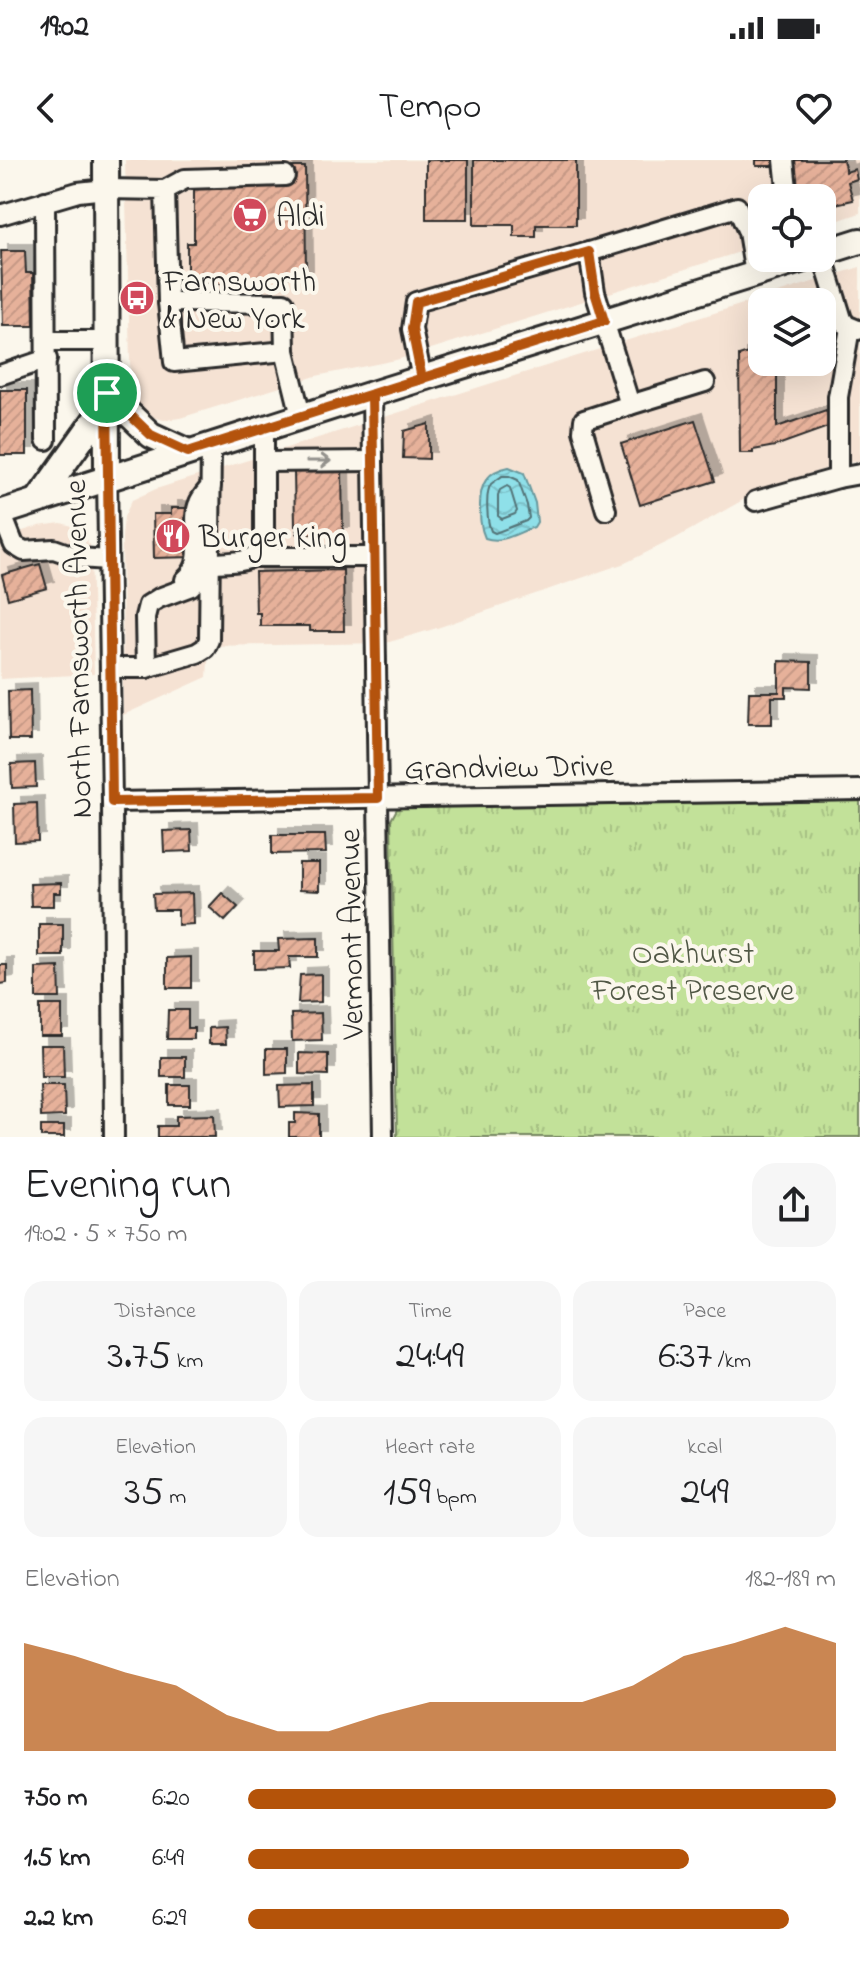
<!DOCTYPE html>
<meta charset="utf-8">
<style>
body{margin:0;font-family:"Indie Flower",sans-serif;background:#f6f6f6;color:#202124;height:100vh;display:flex;flex-direction:column;font-size:30px;white-space:nowrap}
*{box-sizing:border-box;margin:0}
p{font-size:26px;color:#757577}
.icon{flex:none;width:44px;height:44px;fill:none;stroke:currentColor;stroke-width:2;stroke-linecap:round;stroke-linejoin:round}
.map{position:relative;height:977px;overflow:hidden}
.details{display:flex;flex-direction:column;background:#fff;flex:1}
.details>*{flex:none}
.tools{position:absolute;left:748px;top:24px;display:grid;gap:16px}
.tools a{display:grid;place-items:center;width:88px;height:88px;border-radius:16px;background:#fff;box-shadow:0 8px 32px #0002;font-size:40px}
.pin{position:absolute;display:grid;place-items:center;width:68px;height:68px;color:#fff;margin:-34px;border:4px solid #fff;border-radius:50%;box-shadow:0 2px 8px #0007}
.round{display:grid;place-items:center;flex:none;width:84px;height:84px;border-radius:24px;background:#f6f6f6}
.headline{display:flex;align-items:center;justify-content:space-between;height:136px;padding:0 24px}
h1{font-size:44px;font-weight:600;line-height:60px}
.figures{display:grid;grid-template-columns:repeat(3,1fr);gap:12px;height:136px;padding:8px 24px}
.figures div{display:grid;align-content:center;border-radius:20px;background:#f6f6f6;text-align:center}
.figures b{font-size:40px;font-weight:600}
.figures small{font-size:22px;font-weight:400}
.figures p{font-size:22px}
.chart{height:224px;padding:16px 24px}
.chart p{display:flex;justify-content:space-between}
.chart svg{width:100%;height:144px;margin-top:8px;fill:#b45309;opacity:.7}
ul{padding:0 24px;list-style:none;font-size:26px}
li{display:grid;grid-template-columns:128px 96px 1fr;align-items:center;height:60px}
li i{height:20px;border-radius:10px;background:#b45309}
.status{display:flex;justify-content:space-between;align-items:center;height:56px;padding:0 40px;background:#fff;direction:ltr}
.status svg{height:22px;fill:currentColor}
header{display:flex;justify-content:space-between;align-items:center;height:104px;padding:0 24px;background:#fff;font-size:36px;font-weight:600}
.map>svg:first-child{display:block}
.built{fill:#f5e2d3;fill-rule:evenodd}
.park{fill:url(#park-tufts);stroke:#768662;stroke-width:2}
.water{fill:url(#water-waves);stroke:#67989d;stroke-width:2}
.lines{fill:none;stroke-linecap:round;stroke-linejoin:round}
.shore{stroke:#537377;stroke-width:2}
.building{fill:url(#building-hatch);stroke:#2b2b2b;stroke-width:2;filter:url(#shadow)}
.minor-casing{stroke:#2b2b2b;stroke-width:24}
.major-casing{stroke:#2b2b2b;stroke-width:30}
.minor{stroke:#fbf7ec;stroke-width:18}
.major{stroke:#fbf7ec;stroke-width:24}
.oneway{stroke:#93918c}
.route-casing{stroke:#fff;stroke-width:16}
.route{stroke:#b45309;stroke-width:10}
.labels{text-anchor:middle;stroke-width:8;stroke-linejoin:round;paint-order:stroke}
.poi-label{font-size:32px;fill:#2b2b2b;stroke:#fbf7ec;text-anchor:start}
.street-label{font-size:32px;fill:#2b2b2b;stroke:#fbf7ec}
.park-label{font-size:32px;fill:#515846;stroke:#fbf7ec}
</style>
<div class="status"><b>19:02</b><svg viewBox="0 0 49 12"><path d="M0 12V9h3v3zM5 12V6h3v6zM10 12V3h3v9zM15 12V0h3v12zM26 1h20v11H26zM47 4h2v5h-2z"/></svg></div>
<header><svg class="icon" aria-label="back" viewBox="0 0 24 24"><path d="M15 5l-7 7 7 7"/></svg>Tempo<svg class="icon" aria-label="heart" viewBox="0 0 24 24"><path d="M12 20l-8-8c-3-5 5-10 8-4 3-6 11-1 8 4z"/></svg></header>
<div class="map">
<svg width="860" height="977" viewBox="0 0 860 977">
<defs>
<pattern id="park-tufts" width="24" height="20" patternUnits="userSpaceOnUse" patternTransform="scale(2)"><rect width="24" height="20" fill="#c2e199"/><path d="M3 7l-1-3M5 7V3M7 7l1-3M15 17l-1-3M17 17v-4M19 17l1-3" fill="none" stroke="#a7c184"/></pattern>
<pattern id="water-waves" width="16" height="10" patternUnits="userSpaceOnUse" patternTransform="scale(2)"><rect width="16" height="10" fill="#8fe0e9"/><path d="M0 5q4-4 8 0t8 0" fill="none" stroke="#7cc0c8"/></pattern>
<pattern id="building-hatch" width="6" height="6" patternUnits="userSpaceOnUse" patternTransform="scale(2)"><rect width="6" height="6" fill="#e6b19a"/><path d="M-1 1l2-2M0 6l6-6M5 7l2-2" fill="none" stroke="#c59885"/></pattern>
<filter id="shadow"><feDropShadow dx="7" dy="-7" stdDeviation="0" flood-color="#0004"/></filter>
</defs>
<rect width="100%" height="100%" fill="#fbf7ec"/>
<filter id="ink" filterUnits="userSpaceOnUse"><feTurbulence type="fractalNoise" baseFrequency=".0125" numOctaves="2"/><feDisplacementMap in="SourceGraphic" scale="16" xChannelSelector="R" yChannelSelector="G"/><feConvolveMatrix kernelMatrix="1 2 1 2 8 2 1 2 1" color-interpolation-filters="sRGB"/></filter>
<g filter="url(#ink)">
<!-- built -->
<g class="built">
<polygon points="125,0 860,0 860,53 822,66 822,38 762,38 762,85 396,200 316,216 180,258 164,260 144,255 131,241"/>
<path d="M 860,107 L 860,301 L 841,304 L 764,328 L 676,378 L 625,403 L 437,468 L 386,483 L 209,486 L 207,517 L 123,555 L 122,377 L 124,357 L 132,340 L 156,329 ZM 762,142 L 822,142 L 822,202 L 762,202 Z"/>
<polygon points="61,363 76,367 85,377 91,388 94,514 0,519 0,378 39,366"/>
</g>
<!-- park -->
<polygon class="park" points="860,641 860,977 397,977 391,660 397,649 411,646"/>
<!-- water -->
<path class="water" d="M 509,307 L 524,313 L 535,343 L 537,362 L 534,367 C 516,373 503,384 485,378 C 480,367 480,357 480,345 C 480,324 487,311 509,307 Z"/>
<g class="lines">
<!-- shore -->
<g class="shore">
<path d="M 502,316 L 509,316 L 518,320 L 527,345 L 529,358 L 526,361 L 495,373 L 491,371 C 487,362 485,332 491,324 C 493,322 500,318 502,316 Z"/>
<polygon points="507,326 510,328 517,351 515,354 502,359 498,356 498,335 500,330"/>
</g>
</g>
<!-- building -->
<g class="building">
<rect x="426" y="0" width="42" height="59"/>
<polygon points="474,0 576,0 576,65 536,65 536,77 514,77 514,65 474,65"/>
<rect x="756" y="0" width="19" height="6"/>
<polygon points="790,0 843,0 846,12 855,9 857,19 848,22 853,40 822,47 822,38 800,38"/>
<polygon points="287,7 305,7 306,117 227,117 227,124 187,124 187,83 194,83 194,26 288,26"/>
<polygon points="1,91 25,91 26,113 33,113 34,166 3,166"/>
<rect x="134" y="132" width="6" height="11"/>
<polygon points="762,165 762,202 777,202 777,267 826,250 831,266 775,286 753,290 753,293 740,293 739,196 754,191 750,181 753,179 750,168"/>
<rect x="0" y="230" width="27" height="65"/>
<polygon points="695,260 715,321 640,345 621,284"/>
<polygon points="429,264 429,299 403,298 404,271"/>
<polygon points="298,309 342,309 343,374 297,374 297,366 295,366 294,311 298,311"/>
<polygon points="171,348 193,348 194,397 154,398 153,354 171,354"/>
<polygon points="40,404 47,428 8,439 2,415"/>
<polygon points="343,410 344,471 310,471 310,466 260,466 260,453 256,453 255,412"/>
<polygon points="779,501 811,502 811,528 786,527 786,537 772,537 772,564 748,564 749,532 779,532"/>
<polygon points="30,530 31,580 9,580 8,531"/>
<polygon points="35,603 36,627 12,628 11,604"/>
<polygon points="37,643 38,681 15,682 14,644"/>
<polygon points="191,670 192,691 164,692 163,671"/>
<polygon points="272,675 325,675 326,693 272,694"/>
<polygon points="299,703 319,703 319,731 299,730"/>
<polygon points="61,723 61,733 54,733 54,746 31,746 30,724"/>
<polygon points="192,733 193,764 178,765 178,750 154,750 153,734"/>
<polygon points="222,733 238,747 225,761 209,747"/>
<rect x="39" y="764" width="24" height="32"/>
<polygon points="318,778 318,797 289,797 290,808 254,809 254,791 279,791 278,779"/>
<polygon points="191,797 191,828 167,828 167,798"/>
<polygon points="0,805 7,805 7,823 0,824"/>
<polygon points="59,807 60,838 36,838 36,808"/>
<polygon points="321,814 321,842 298,843 300,815"/>
<rect x="40" y="845" width="22" height="31"/>
<polygon points="168,850 188,850 188,868 194,868 194,879 167,879"/>
<polygon points="321,853 322,880 292,881 291,854"/>
<polygon points="225,867 226,884 209,884 209,868"/>
<polygon points="40,885 63,885 64,917 41,917"/>
<polygon points="266,889 287,889 287,913 266,914"/>
<polygon points="299,893 328,894 328,915 299,914"/>
<rect x="161" y="897" width="24" height="20"/>
<polygon points="40,925 64,925 65,956 41,957"/>
<rect x="169" y="925" width="21" height="20"/>
<polygon points="314,925 314,946 280,947 279,926"/>
<polygon points="295,953 319,954 319,977 289,977 289,963 295,963"/>
<polygon points="214,955 215,977 158,977 158,966 176,966 176,956"/>
<rect x="41" y="966" width="23" height="11"/>
</g>
<g class="lines">
<defs>
<g id="minor">
<polyline points="784,0 788,38"/>
<polyline points="165,30 185,19 285,16"/>
<polyline points="45,41 46,280"/>
<polyline points="0,55 78,32 106,29 165,30 168,142 174,202 285,191"/>
<polyline points="589,92 737,47 748,72 755,114"/>
<polyline points="822,94 842,159 846,165 858,170"/>
<polyline points="168,142 284,143 285,191 301,256"/>
<polyline points="47,181 106,181"/>
<polyline points="0,215 47,199"/>
<polyline points="422,219 412,169 416,142 589,92 595,132 630,245 705,222"/>
<polyline points="372,234 383,977"/>
<polyline points="265,302 373,301"/>
<polyline points="107,318 112,642 114,977"/>
<polyline points="838,318 838,237 850,168"/>
<polyline points="756,341 838,318 860,314"/>
<polyline points="606,350 583,271 584,260 630,245"/>
<polyline points="1,352 14,385 24,391 54,389 79,398 108,400"/>
<polyline points="257,397 374,397"/>
<path d="M 185,420 C 210,400 189,364 199,343 C 201,337 207,331 211,326"/>
<polyline points="110,508 146,508 197,493 205,488 209,480 211,285"/>
<path d="M 146,508 L 145,457 L 148,445 L 159,438 L 191,426 L 211,403 C 231,402 251,404 264,388 L 264,268"/>
<polyline points="112,642 860,630"/>
</g>
<g id="major">
<polyline points="106,0 107,318"/>
<polyline points="822,93 860,81"/>
<polyline points="107,233 151,275 188,292"/>
<polyline points="38,340 107,243"/>
<polyline points="0,353 372,234 807,98"/>
</g>
</defs>
<!-- minor casing -->
<use href="#minor" class="minor-casing"/>
<!-- major casing -->
<use href="#major" class="major-casing"/>
<!-- minor -->
<use href="#minor" class="minor"/>
<!-- major -->
<use href="#major" class="major"/>
</g>
<!-- one-way arrows -->
<defs><path id="oneway-shaft" d="M-6 0H5M1.5-3L5.5 0L1.5 3" fill="none" stroke-width="1.6" stroke-linecap="round" stroke-linejoin="round" transform="scale(2)"/></defs>
<use class="oneway" href="#oneway-shaft" transform="translate(319 301)"/>
</g>
<g class="lines" filter="url(#ink)">
<defs>
<path id="route" d="M 107,233 L 112,642 L 378,638 L 372,234 L 604,161 L 595,132 L 589,92 L 416,142 L 412,169 L 422,219 C 344,242 266,268 188,292 L 151,275 L 107,233"/>
</defs>
<!-- route casing -->
<use href="#route" class="route-casing"/>
<!-- route -->
<use href="#route" class="route"/>
</g>
<!-- icons -->
<defs>
<symbol id="supermarket-disc" viewBox="-11 -11 22 22"><circle r="9.5" fill="#d1495b" stroke="#fbf7ec"/><path d="M-6-5.5h2.5l.6 2H6L4.5 2H-2.5L-4.4-4H-6ZM-1.5 3.2a1.3 1.3 0 1 0 .1 0ZM3 3.2a1.3 1.3 0 1 0 .1 0Z" fill="#fff"/></symbol>
<symbol id="bus-disc" viewBox="-11 -11 22 22"><circle r="9.5" fill="#d1495b" stroke="#fbf7ec"/><path d="M-5-6H5V4H4V6H2V4H-2V6H-4V4H-5ZM-3.5-4V0h7V-4ZM-3.5 1.2v1.5H-2V1.2ZM2 1.2v1.5H3.5V1.2Z" fill="#fff"/></symbol>
<symbol id="restaurant-disc" viewBox="-11 -11 22 22"><circle r="9.5" fill="#d1495b" stroke="#fbf7ec"/><path d="M-5-6h1v4h1v-4h1v4h1v-4h1v5L-1.5 .5V6h-2V.5L-5-1ZM5-6V6H3V1.5H1.5Q1.5-4 5-6Z" fill="#fff"/></symbol>
</defs>
<g fill-rule="evenodd">
<use href="#supermarket-disc" x="230" y="35" width="40" height="40"/>
<use href="#bus-disc" x="117" y="118" width="40" height="40"/>
<use href="#restaurant-disc" x="153" y="356" width="40" height="40"/>
</g>
<g class="labels">
<!-- poi labels -->
<g class="poi-label">
<text x="276" y="66">Aldi</text>
<text x="163" y="131">Farnsworth<tspan x="163" dy="37">&amp; New York</tspan></text>
<text x="199" y="387">Burger King</text>
</g>
<!-- street labels -->
<g class="street-label">
<text transform="translate(77 489) rotate(-91)" y="11">North Farnsworth Avenue</text>
<text transform="translate(509 606) rotate(-1)" y="11">Grandview Drive</text>
<text transform="translate(350 774) rotate(-91)" y="11">Vermont Avenue</text>
</g>
<!-- park labels -->
<g class="park-label">
<text x="693" y="803">Oakhurst<tspan x="693" dy="37">Forest Preserve</tspan></text>
</g>
</g>
</svg>
<div class="tools">
<a><svg class="icon" aria-label="locate" viewBox="0 0 24 24"><circle cx="12" cy="12" r="6"/><path d="M12 2v4M12 18v4M2 12h4M18 12h4"/></svg></a>
<a><svg class="icon" aria-label="layers" viewBox="0 0 24 24"><path d="M12 4l9 5-9 5-9-5zM3 14l9 5 9-5"/></svg></a>
</div>
<div class="pin" style="left:107px;top:233px;background:#1e9e55"><svg class="icon" aria-label="arrive" viewBox="0 0 24 24"><path d="M6 21V4h12l-3 4 3 4H6"/></svg></div>
</div>
<section class="details">
<div class="headline"><div><h1>Evening run</h1><p>19:02 · 5 × 750 m</p></div><a class="round"><svg class="icon" aria-label="share" viewBox="0 0 24 24"><path d="M12 15V3M7 8l5-5 5 5M5 13v7h14v-7"/></svg></a></div>
<div class="figures">
<div><p>Distance</p><b>3.75<small> km</small></b></div>
<div><p>Time</p><b>24:49</b></div>
<div><p>Pace</p><b>6:37<small> /km</small></b></div>
</div>
<div class="figures">
<div><p>Elevation</p><b>35<small> m</small></b></div>
<div><p>Heart rate</p><b>159<small> bpm</small></b></div>
<div><p>kcal</p><b>249</b></div>
</div>
<div class="chart"><p><span>Elevation</span>182–189 m</p>
<svg viewBox="0 0 160 44" preserveAspectRatio="none"><path d="M0 44V11L10 15L20 20L30 24L40 33L50 38L60 38L70 33L80 29L90 29L100 29L110 29L120 24L130 15L140 11L150 6L160 11V44z"/></svg>
</div>
<ul>
<li><b>750 m</b>6:20<i style="width:100%"></i></li>
<li><b>1.5 km</b>6:49<i style="width:75%"></i></li>
<li><b>2.2 km</b>6:29<i style="width:92%"></i></li>
</ul>
</section>
